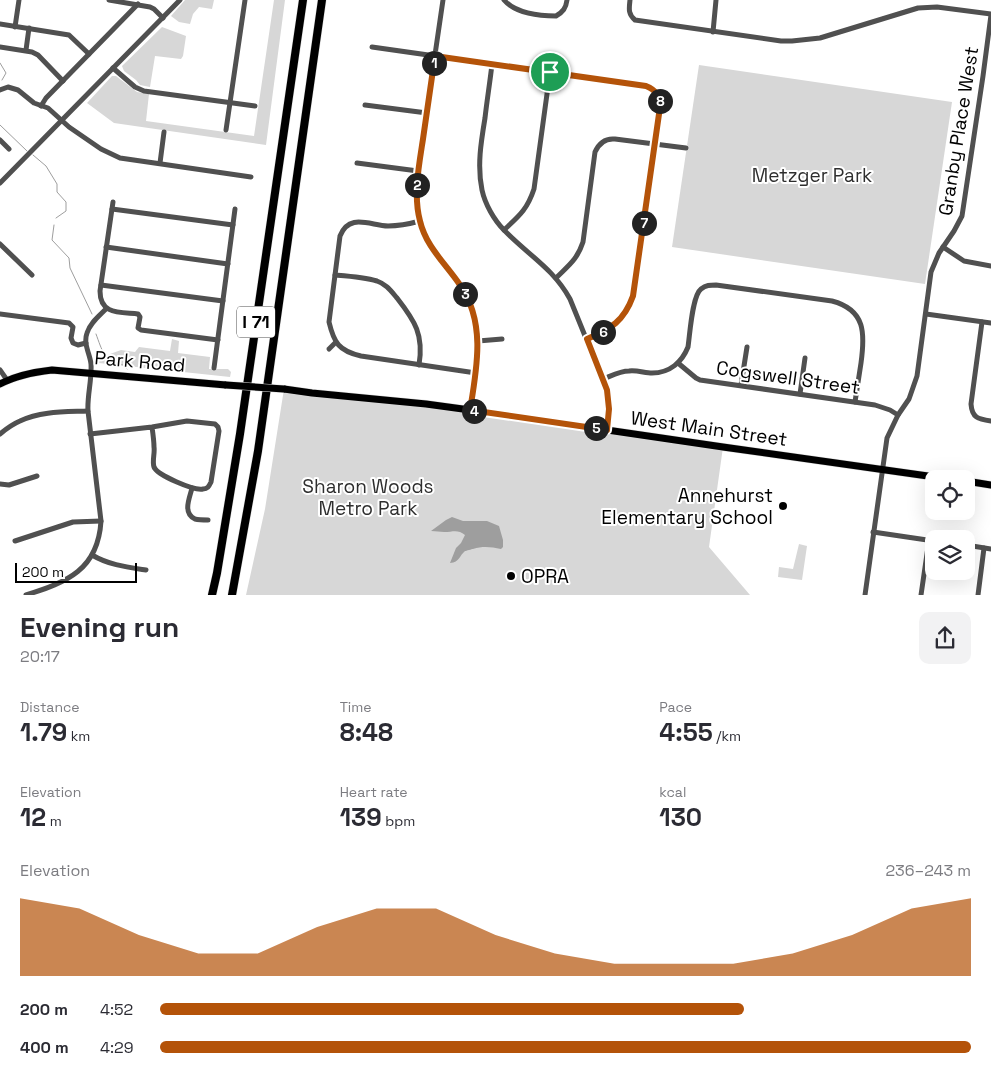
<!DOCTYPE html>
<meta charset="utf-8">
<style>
body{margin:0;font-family:"Space Grotesk",sans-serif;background:#f2f2f3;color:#2b2b33;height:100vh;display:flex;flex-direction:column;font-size:19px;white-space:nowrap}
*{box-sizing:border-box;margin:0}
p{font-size:16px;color:#7c7c81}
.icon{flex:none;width:28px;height:28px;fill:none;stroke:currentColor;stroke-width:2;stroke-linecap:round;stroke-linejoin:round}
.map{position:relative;height:595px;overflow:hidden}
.side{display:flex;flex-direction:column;background:#fff;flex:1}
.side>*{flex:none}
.buttons{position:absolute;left:925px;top:470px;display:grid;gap:10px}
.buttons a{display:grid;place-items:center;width:50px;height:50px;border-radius:10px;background:#fff;box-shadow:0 5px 20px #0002;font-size:25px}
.scale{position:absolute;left:15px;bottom:12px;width:122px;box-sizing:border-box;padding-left:5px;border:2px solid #000;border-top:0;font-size:14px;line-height:18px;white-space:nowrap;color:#000;-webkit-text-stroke:4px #fff;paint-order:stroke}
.pin{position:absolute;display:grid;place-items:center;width:42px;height:42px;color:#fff;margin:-21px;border:2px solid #fff;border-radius:50%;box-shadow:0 1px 5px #0007}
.km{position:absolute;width:25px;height:25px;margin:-12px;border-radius:50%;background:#222;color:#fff;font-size:14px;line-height:25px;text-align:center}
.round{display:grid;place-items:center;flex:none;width:52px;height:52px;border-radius:10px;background:#f2f2f3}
.summary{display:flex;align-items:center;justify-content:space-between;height:85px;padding:0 20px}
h1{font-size:28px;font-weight:800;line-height:38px}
.stats{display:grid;grid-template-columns:repeat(3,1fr);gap:8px;height:85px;padding:5px 20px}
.stats div{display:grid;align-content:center}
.stats b{font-size:25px;font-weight:800}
.stats small{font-size:14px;font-weight:400}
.stats p{font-size:14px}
.chart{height:140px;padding:10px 20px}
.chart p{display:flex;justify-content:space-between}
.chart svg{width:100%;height:90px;margin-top:5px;fill:#b45309;opacity:.7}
ul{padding:0 20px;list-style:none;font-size:16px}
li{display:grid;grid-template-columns:80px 60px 1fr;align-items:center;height:38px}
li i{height:12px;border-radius:6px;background:#b45309}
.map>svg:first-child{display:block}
.green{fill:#d7d7d7}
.water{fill:#9e9e9e}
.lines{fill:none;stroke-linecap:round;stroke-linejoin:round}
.stream{stroke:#9e9e9e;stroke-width:1}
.major-casing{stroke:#dbdbdb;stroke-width:8}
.highway-casing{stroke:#dbdbdb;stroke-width:9}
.minor{stroke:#505050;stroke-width:5}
.major{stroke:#000;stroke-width:7}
.highway{stroke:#000;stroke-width:8}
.major-bridge-casing{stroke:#dbdbdb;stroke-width:8;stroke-linecap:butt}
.major-bridge{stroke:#000;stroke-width:7}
.route-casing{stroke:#fff;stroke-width:10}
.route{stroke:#b45309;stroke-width:6}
.poi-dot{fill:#000;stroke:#fff;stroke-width:2}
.labels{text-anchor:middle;stroke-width:4;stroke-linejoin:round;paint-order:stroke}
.shield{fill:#fff;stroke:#4c4c4c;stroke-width:1}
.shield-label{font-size:18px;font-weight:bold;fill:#000}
.street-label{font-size:19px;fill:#000;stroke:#fff}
.park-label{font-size:19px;fill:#2e2e2e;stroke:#fff}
.poi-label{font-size:19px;fill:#000;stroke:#fff;text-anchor:end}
</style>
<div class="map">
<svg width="991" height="595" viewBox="0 0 991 595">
<rect width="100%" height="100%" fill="#fff"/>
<!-- green -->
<g class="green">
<polygon points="185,0 214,0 212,9 199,7 193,14 190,24 179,22 171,16"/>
<polygon points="274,0 285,0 266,145 114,123 87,103 112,76 116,76 137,92 149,94 146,121 254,136"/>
<polygon points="162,27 186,36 183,56 181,59 155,56 150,87 140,85 136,80 124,71 122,66"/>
<polygon points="699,65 952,102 925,284 672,247"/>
<polygon points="172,339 179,341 178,353 210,357 209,369 228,369 231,372 230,377 99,363 99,358 121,350 135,352 139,347 170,351"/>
<polygon points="284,389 382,399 723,447 709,547 750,595 246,595 265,509"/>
<polygon points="799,544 807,546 802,580 778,577 779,567 793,569"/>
</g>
<!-- water -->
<path class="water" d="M 452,517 L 463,521 L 487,521 L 499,526 L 503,540 L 503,547 L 501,549 C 491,547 483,546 473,549 C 472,549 466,551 465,551 C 459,556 460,562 450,563 L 456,548 L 461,543 L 465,535 C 458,529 453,532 444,532 C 440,532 436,531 431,531 L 446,520 Z"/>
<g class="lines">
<!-- stream -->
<g class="stream">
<polyline points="0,63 6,73 2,80"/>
<polyline points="0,125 27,151"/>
<polyline points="33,155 46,166 57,184 57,192 66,202 66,211 56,218"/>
<polyline points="54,225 52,240 69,258 70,268 92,314"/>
<path d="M 96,334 C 102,350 104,362 123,365 L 127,369"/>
</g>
<defs>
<g id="major">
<path d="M 0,384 C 17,375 34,372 52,370 L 226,385"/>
<polyline points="284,389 312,393 426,404 470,410 723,447 949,479"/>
<polyline points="966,481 991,485"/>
</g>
<g id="highway">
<polyline points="212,595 217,573 240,434 303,0"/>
<polyline points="232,595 258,451 322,0"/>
</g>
</defs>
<!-- major casing -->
<use href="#major" class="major-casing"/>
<!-- highway casing -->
<use href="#highway" class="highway-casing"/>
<!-- minor -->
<g class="minor">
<polyline points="109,0 150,7 154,9 163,18"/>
<path d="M 443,0 L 418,171 C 416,211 418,231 443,263 C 454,278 466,291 472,308 C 483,341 476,376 470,410"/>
<path d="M 504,0 C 515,13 539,16 556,16 C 563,12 566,8 567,0"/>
<path d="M 630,0 C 629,9 628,14 635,20 L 781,41 L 792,41 L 820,38 L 918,8 L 937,7 L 991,14"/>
<polyline points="0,24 69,35 89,54"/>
<polyline points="15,27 19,0"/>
<polyline points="713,32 716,0"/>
<polyline points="0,47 32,52 38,55 63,81"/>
<path d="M 372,47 L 646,86 C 656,90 660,96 660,107 L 633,296 C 624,321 611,329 587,339"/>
<polyline points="26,50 29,28"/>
<path d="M 492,64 C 490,82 487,100 485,118 C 481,142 477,166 482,190 C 485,204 494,220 504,230 C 528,255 553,268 570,299 L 607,390 L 609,409 L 607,429"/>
<polyline points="113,68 135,87 144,91 255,106"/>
<polyline points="0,90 8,87 18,90 34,103 48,108 69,127 101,149 120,158 251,177"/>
<polyline points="365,105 427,113"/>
<polyline points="41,106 46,98 138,4"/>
<polyline points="226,130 245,0"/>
<polyline points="0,140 9,149"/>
<polyline points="160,163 164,132"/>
<polyline points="357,163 418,171"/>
<polyline points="0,183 180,0"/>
<path d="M 113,202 L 100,291 C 100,315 120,312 138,314 L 140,317 L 138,328 L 141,330 L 218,340"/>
<polyline points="112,209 233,225"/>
<path d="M 420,221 C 409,224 399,226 388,226 C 369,225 349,213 340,236 L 329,322 C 334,343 339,351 361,356 L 476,373"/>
<path d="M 504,230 C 519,216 527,210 534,189 L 550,72"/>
<polyline points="0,244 32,275"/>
<polyline points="106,247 228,264"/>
<polyline points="943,247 964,261 991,266"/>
<path d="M 335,275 C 348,276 364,277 377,281 C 386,284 391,291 397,298 C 415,321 424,335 419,365"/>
<path d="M 556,278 C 569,265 577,260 583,242 L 595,152 C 599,143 605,138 615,139 L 686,148"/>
<polyline points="101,285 223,301"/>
<polyline points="0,314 69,323 73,327 71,338 73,343 78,345 86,343"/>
<polyline points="926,314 991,323"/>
<path d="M 982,322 L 971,404 C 972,418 978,419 991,421"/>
<polyline points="478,341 502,339"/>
<polyline points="329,349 336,342"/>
<polyline points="678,363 696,378 700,380 875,405 890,410 898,415"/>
<polyline points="214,368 235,209"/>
<polyline points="0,370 7,380"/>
<path d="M 603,379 C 611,376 620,371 629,371 C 637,370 645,373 652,373 C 670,373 682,362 688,347 C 690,334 692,296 701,289 C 706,285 710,285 716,285 L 832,301 C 866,310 865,334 861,363 C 859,376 857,389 855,402"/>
<polyline points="741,385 747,347"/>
<polyline points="800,394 805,358"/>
<path d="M 0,434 C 6,429 13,424 20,421 C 41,411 65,412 88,411"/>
<path d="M 90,434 L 152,427 L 187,421 L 215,424 L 218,427 L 219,431 L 211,482 C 209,486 208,489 203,489 C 194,491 157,475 154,467 C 152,461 155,453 154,447 C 154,441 153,434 152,427"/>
<polyline points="0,484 9,485 37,476"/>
<path d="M 192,488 C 190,497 182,513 195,519 C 199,520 204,520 208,520"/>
<polyline points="873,532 934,541"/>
<polyline points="15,541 73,522 101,521"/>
<polyline points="966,545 991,549"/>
<path d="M 92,555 C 109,565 126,567 146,570"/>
<path d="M 26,595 C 67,582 98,570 101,521 L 88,411 C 87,396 92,380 91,364 C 90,354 83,344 87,333 C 90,323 99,316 106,309"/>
<polyline points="865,595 887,438 898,415 909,399 917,376 931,272 939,253 954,231 962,216 983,76 991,15"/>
<polyline points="921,595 929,540"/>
<polyline points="978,595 984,548"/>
</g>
<!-- major -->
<use href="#major" class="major"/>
<!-- highway -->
<use href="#highway" class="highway"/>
<defs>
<polyline id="major-bridge" points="226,385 284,389"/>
</defs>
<!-- major-bridge casing -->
<use href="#major-bridge" class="major-bridge-casing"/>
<!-- major-bridge -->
<use href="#major-bridge" class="major-bridge"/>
</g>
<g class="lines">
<defs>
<path id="route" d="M 435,56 L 646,86 C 656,90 660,96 660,107 L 633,296 C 624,321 611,329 587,339 L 607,390 L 609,409 L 607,430 L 470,410 C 477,368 486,322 460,285 C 446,264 426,247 420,221 C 413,195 419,165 423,139 C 427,111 431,84 435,56 Z"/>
</defs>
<!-- route casing -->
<use href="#route" class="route-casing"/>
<!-- route -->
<use href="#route" class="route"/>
</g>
<!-- markers -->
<g class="poi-dot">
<circle cx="783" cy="506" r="5"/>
<circle cx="511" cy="576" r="5"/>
</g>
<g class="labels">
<!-- shield labels -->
<rect class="shield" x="237" y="306.5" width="38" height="31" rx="4"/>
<g class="shield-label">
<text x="256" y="328">I 71</text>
</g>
<!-- street labels -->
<g class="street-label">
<text transform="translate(958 131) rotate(-81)" y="7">Granby Place West</text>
<text transform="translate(140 361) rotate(5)" y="7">Park Road</text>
<text transform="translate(788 377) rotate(8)" y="7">Cogswell Street</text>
<text transform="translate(709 428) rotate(8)" y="7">West Main Street</text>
</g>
<!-- park labels -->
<g class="park-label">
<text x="812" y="182">Metzger Park</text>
<text x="368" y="493">Sharon Woods<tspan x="368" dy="22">Metro Park</tspan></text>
</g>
<!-- poi labels -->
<g class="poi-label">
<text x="773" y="502">Annehurst<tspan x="773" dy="22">Elementary School</tspan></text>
<text x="521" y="583" text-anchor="start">OPRA</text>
</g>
</g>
</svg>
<div class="buttons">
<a><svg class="icon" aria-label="locate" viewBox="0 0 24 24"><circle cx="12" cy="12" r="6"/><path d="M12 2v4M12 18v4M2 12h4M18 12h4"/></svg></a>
<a><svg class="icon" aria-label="layers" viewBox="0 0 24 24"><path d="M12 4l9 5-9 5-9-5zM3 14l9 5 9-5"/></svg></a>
</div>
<div class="scale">200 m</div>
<div class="pin" style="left:550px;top:72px;background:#1e9e55"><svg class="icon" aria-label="arrive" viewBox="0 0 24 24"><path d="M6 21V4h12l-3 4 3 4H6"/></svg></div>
<b class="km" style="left:434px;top:63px">1</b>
<b class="km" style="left:417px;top:185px">2</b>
<b class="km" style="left:465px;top:294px">3</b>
<b class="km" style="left:474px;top:411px">4</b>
<b class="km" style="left:596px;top:428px">5</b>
<b class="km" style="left:603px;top:332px">6</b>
<b class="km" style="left:644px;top:223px">7</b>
<b class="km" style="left:660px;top:101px">8</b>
</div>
<section class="side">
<div class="summary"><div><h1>Evening run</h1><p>20:17</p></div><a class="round"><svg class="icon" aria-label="share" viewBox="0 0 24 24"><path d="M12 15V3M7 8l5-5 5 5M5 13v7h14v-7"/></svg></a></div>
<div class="stats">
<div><p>Distance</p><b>1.79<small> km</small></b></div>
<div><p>Time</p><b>8:48</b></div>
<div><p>Pace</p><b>4:55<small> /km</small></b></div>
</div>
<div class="stats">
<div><p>Elevation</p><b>12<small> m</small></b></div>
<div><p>Heart rate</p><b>139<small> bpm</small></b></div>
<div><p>kcal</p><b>130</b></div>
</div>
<div class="chart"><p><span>Elevation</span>236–243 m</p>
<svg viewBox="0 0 160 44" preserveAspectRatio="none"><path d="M0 44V6L10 11L20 24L30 33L40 33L50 20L60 11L70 11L80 24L90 33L100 38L110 38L120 38L130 33L140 24L150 11L160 6V44z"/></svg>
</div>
<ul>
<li><b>200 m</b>4:52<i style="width:72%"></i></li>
<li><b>400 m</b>4:29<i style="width:100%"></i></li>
</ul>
</section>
